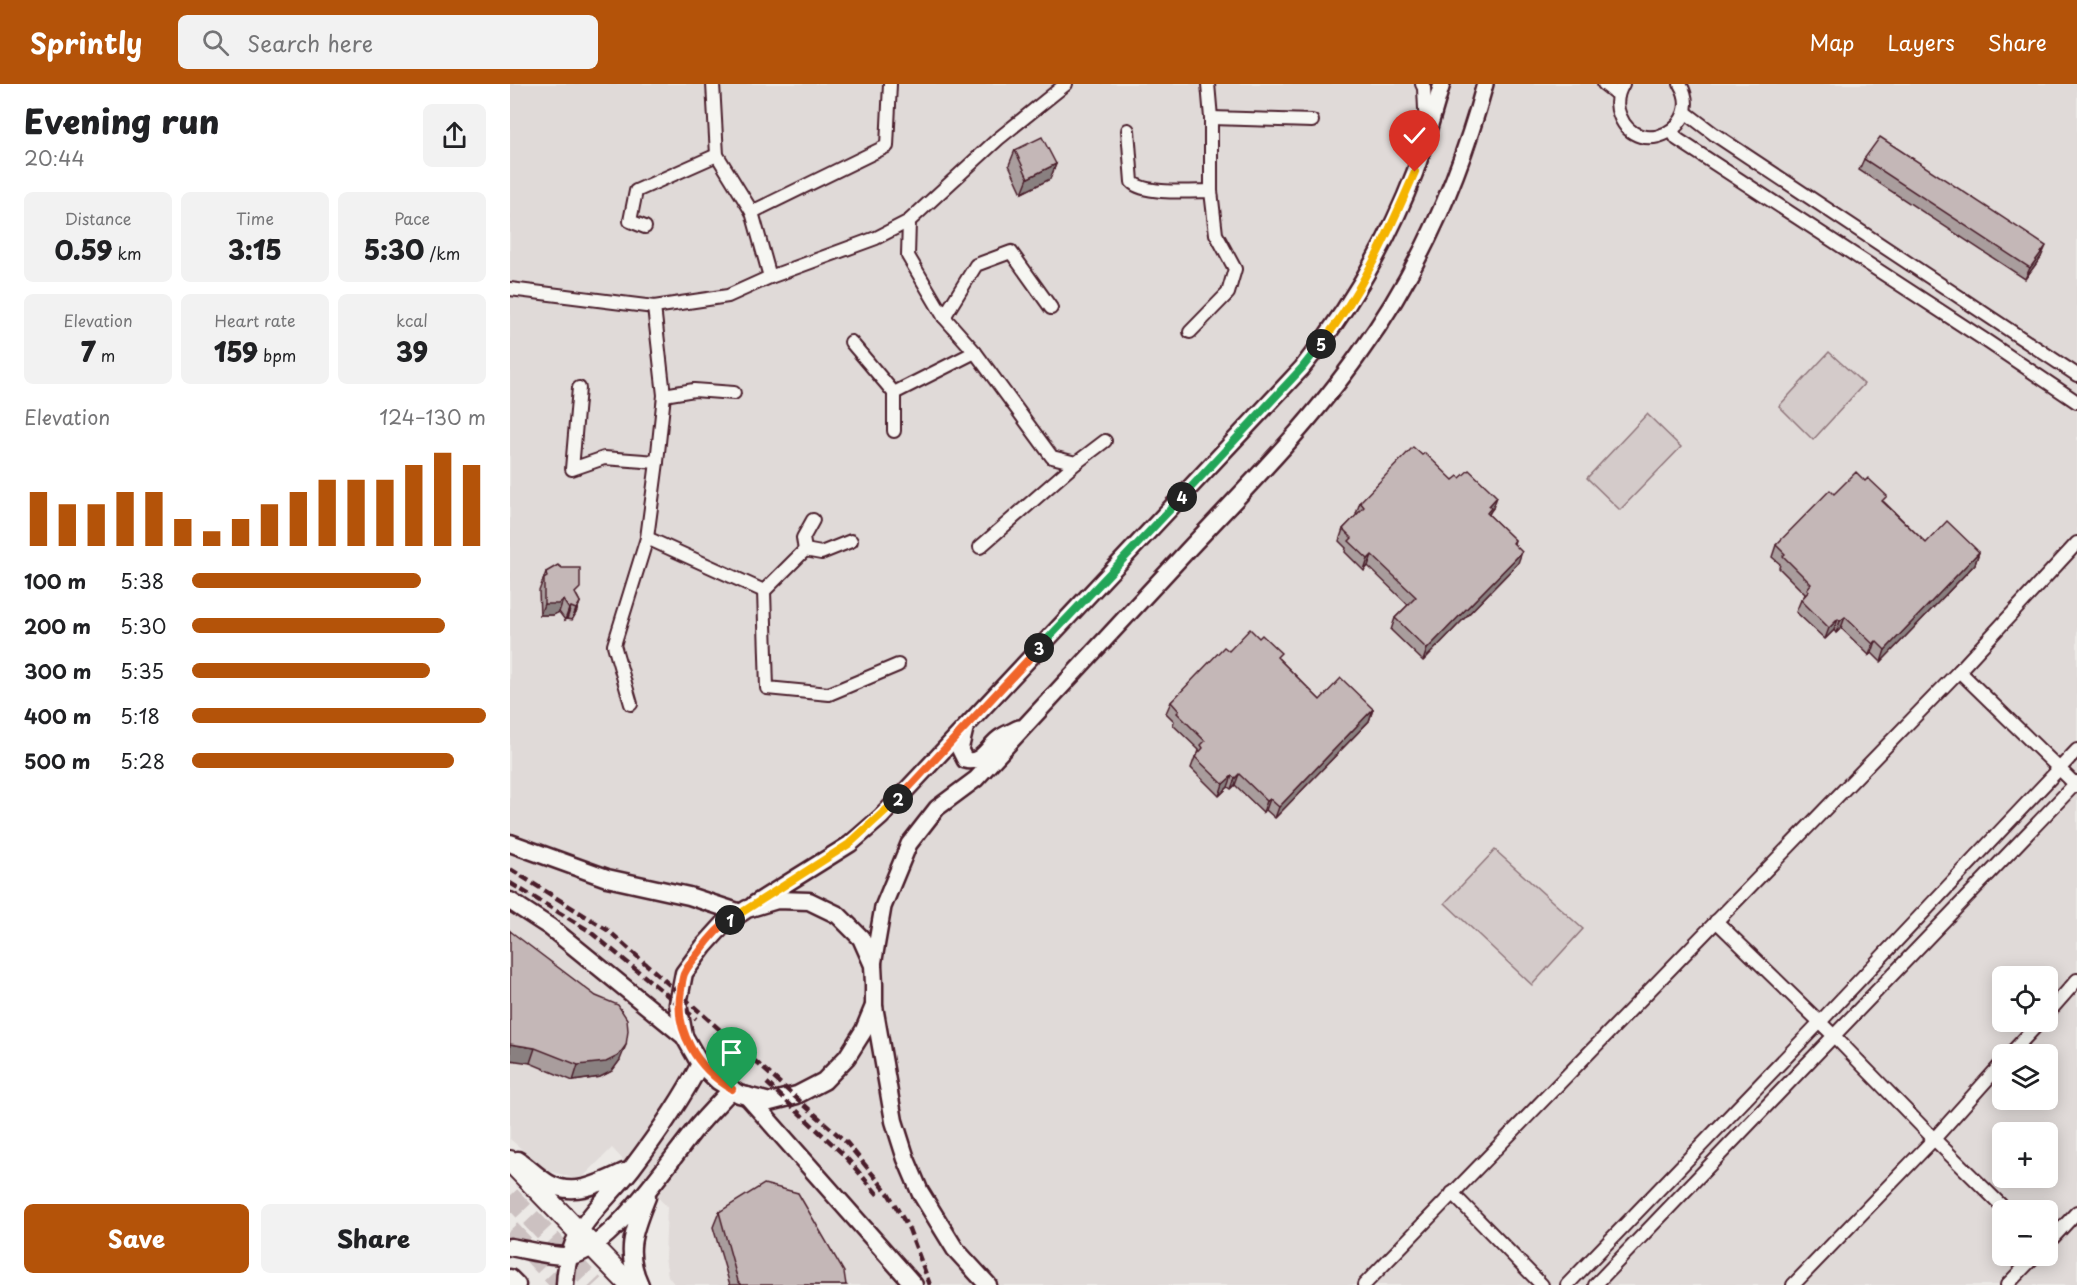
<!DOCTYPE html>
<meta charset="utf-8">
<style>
body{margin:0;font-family:"Playpen Sans",sans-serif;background:#f2f2f2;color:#202124;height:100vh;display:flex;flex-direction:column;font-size:22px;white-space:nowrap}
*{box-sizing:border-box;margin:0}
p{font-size:20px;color:#757577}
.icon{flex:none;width:33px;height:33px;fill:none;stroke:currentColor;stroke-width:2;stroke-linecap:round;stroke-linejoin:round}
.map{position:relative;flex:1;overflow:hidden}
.side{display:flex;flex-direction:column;background:#fff;width:510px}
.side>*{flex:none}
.controls{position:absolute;left:1482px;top:882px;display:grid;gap:12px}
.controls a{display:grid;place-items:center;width:66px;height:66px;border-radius:9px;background:#fff;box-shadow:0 3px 15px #0003;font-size:30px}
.pin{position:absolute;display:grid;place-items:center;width:51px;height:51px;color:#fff;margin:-62px -26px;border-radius:50% 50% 50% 0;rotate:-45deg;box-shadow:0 0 6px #0007}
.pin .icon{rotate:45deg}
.km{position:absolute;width:30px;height:30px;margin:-15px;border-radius:50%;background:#222;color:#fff;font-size:16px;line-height:30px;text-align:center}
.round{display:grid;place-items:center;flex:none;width:63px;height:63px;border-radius:9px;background:#f2f2f2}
.overview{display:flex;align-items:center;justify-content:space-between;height:102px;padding:0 24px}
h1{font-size:33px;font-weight:800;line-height:45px}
.stats{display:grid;grid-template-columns:repeat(3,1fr);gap:9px;height:102px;padding:6px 24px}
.stats div{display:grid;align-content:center;border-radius:9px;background:#f2f2f2;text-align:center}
.stats b{font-size:26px;font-weight:800}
.stats small{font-size:16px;font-weight:400}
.stats p{font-size:16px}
.chart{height:168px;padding:12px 24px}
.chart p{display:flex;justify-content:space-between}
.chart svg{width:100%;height:108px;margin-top:6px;stroke:#b45309;stroke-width:6}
.action{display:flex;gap:12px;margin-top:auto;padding:12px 24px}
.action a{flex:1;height:69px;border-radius:9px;background:#b45309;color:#fff;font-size:24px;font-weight:800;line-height:69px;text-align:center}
.action a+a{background:#f2f2f2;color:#202124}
ul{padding:0 24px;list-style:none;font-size:20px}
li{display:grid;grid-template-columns:96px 72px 1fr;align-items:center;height:45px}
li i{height:15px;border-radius:8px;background:#b45309}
header{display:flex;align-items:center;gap:36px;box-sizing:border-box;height:84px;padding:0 30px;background:#b45309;color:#fff}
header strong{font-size:28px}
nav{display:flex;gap:33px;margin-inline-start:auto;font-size:21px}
.search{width:420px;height:54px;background:#f2f2f2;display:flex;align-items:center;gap:15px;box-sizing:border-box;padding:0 21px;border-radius:9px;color:#757577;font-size:22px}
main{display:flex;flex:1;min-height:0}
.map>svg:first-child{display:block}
.built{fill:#e0dad8;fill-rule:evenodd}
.pitch{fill:#d4cbca;stroke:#8f757a;stroke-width:1.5}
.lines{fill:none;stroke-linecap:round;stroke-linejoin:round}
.trunk-tunnel{stroke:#ccc1c1;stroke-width:20;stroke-dasharray:20 10;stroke-linecap:butt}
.minor-casing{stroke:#4a1f2b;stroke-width:16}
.tertiary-casing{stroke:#4a1f2b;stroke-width:20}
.secondary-casing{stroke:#4a1f2b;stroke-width:21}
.primary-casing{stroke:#4a1f2b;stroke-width:24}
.minor{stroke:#f6f6f2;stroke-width:12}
.tertiary{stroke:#f6f6f2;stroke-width:15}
.secondary{stroke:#f6f6f2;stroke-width:16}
.primary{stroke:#f6f6f2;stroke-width:20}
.rail{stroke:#4a1f2b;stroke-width:4.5;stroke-dasharray:9 4.5;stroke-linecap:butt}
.wall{fill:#a99d9d;stroke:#4a1f2b;stroke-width:1.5}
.shaded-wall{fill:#898080;stroke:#4a1f2b;stroke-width:1.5}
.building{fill:#c4b7b7;stroke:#4a1f2b;stroke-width:1.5}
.split-1-casing{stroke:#fff;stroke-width:12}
.split-2-casing{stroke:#fff;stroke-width:12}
.split-3-casing{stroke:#fff;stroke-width:12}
.split-4-casing{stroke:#fff;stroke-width:12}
.split-5-casing{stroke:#fff;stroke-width:12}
.split-6-casing{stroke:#fff;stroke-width:12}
.split-1{stroke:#f0652b;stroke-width:8}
.split-2{stroke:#f5b400;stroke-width:8}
.split-3{stroke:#f0652b;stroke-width:8}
.split-4{stroke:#22a559;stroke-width:8}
.split-5{stroke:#22a559;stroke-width:8}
.split-6{stroke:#f5b400;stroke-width:8}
</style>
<header>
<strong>Sprintly</strong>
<div class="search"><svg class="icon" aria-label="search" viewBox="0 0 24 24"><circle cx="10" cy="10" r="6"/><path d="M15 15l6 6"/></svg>Search here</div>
<nav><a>Map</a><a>Layers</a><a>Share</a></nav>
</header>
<main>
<section class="side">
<div class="overview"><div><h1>Evening run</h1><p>20:44</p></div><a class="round"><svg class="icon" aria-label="share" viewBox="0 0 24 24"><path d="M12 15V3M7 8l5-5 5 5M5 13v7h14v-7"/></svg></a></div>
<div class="stats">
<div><p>Distance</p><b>0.59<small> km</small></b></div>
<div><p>Time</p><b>3:15</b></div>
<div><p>Pace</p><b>5:30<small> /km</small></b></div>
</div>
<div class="stats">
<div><p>Elevation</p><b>7<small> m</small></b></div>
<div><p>Heart rate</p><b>159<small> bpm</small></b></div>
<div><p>kcal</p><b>39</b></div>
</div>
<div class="chart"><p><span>Elevation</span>124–130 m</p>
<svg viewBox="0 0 160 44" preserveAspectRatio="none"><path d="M5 44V22M15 44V27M25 44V27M35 44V22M45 44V22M55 44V33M65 44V38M75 44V33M85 44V27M95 44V22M105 44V17M115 44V17M125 44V17M135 44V11M145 44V6M155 44V11"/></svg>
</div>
<ul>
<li><b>100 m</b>5:38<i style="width:78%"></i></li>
<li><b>200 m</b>5:30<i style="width:86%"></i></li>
<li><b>300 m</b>5:35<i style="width:81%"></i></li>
<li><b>400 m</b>5:18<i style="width:100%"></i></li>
<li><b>500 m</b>5:28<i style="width:89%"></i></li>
</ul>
<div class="action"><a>Save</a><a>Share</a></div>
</section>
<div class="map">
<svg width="1567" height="1201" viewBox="0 0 1567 1201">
<rect width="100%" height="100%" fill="#ece9e6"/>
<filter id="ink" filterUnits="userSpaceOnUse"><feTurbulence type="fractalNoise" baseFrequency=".0167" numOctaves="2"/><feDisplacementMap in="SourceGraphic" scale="12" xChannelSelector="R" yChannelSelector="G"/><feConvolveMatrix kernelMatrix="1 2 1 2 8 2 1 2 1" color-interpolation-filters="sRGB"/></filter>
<g filter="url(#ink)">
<!-- built -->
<path class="built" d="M 0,0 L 1567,0 L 1567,1201 L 165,1201 L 158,1192 L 155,1173 L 157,1123 L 102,1064 L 70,1096 L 36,1086 L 0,1055 ZM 1492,892 L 1538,892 L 1538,938 L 1492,938 ZM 1492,970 L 1538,970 L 1538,1016 L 1492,1016 ZM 1492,1048 L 1538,1048 L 1538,1094 L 1492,1094 ZM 1492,1126 L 1538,1126 L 1538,1172 L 1492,1172 Z"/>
<!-- pitch -->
<g class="pitch">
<polygon points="1319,268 1354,300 1303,356 1269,322"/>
<polygon points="1137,330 1171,363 1110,426 1077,394"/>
<polygon points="985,766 1073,845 1022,901 935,819"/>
</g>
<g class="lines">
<!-- trunk-tunnel -->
<g class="trunk-tunnel">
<polyline points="0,1112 84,1201"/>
<polyline points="0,1146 52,1201"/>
</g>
<defs>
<g id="minor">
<polyline points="203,0 207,71 242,128 260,193"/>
<polyline points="912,0 914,4 916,46"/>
<polyline points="1094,0 1108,11"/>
<path d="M 1113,0 C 1107,10 1105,21 1110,32 C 1128,77 1196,43 1170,0"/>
<polyline points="1175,28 1204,50 1567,291"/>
<polyline points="701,34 802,37"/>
<path d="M 618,46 L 622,98 C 635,111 682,107 701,107"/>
<polyline points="1162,47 1167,55 1478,258 1567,318"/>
<polyline points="242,128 377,62 380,0"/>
<polyline points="399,137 398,172 434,233 465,268 542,373 566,379 595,357"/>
<polyline points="135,143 120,137 126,107 207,71"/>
<polyline points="0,205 144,223 218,212 260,193 366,154 399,137 488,55 556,0"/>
<polyline points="434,233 466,181 501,168 541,224"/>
<polyline points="680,248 718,209 725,185 706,150 701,107 701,34 698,0"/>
<polyline points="341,258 384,309 384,347"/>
<polyline points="69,304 62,385 94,374 147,378"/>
<polyline points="384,309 465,268"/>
<polyline points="154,311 184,306 224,309"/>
<polyline points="137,454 254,507"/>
<polyline points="470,463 566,379"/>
<polyline points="295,466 254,507 257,604 319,610 388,581"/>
<polyline points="295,466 311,469 341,457"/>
<polyline points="295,466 293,454 303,436"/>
<polyline points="1449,587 1567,702"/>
<polyline points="121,620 104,561 137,454 147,378 154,311 144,223"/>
<polyline points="1206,837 1324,952 1424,1055 1496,1126"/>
<polyline points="1538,929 1567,896"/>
<polyline points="1500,970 1530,938"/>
<polyline points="942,1109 1032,1201"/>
<polyline points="1538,1159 1567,1128"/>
<polyline points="854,1201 1449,587 1567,459"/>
<polyline points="1057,1201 1310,938 1567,666"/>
<polyline points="1085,1201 1567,698"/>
<polyline points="1283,1201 1424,1055 1492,979"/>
<polyline points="1497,1201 1525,1172"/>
</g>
<g id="tertiary">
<path d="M 455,645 L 450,666 L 455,676 C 472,681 479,660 491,653 C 497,649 503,647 509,644"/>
<path d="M 244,820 L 340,760 L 371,733 L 792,284 C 839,225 878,159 905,88 C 915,60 923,29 932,0"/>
<path d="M 363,881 L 373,823 L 399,760 L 427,724 L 466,695 C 536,619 606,544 676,468 C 736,404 799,341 849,270 C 908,189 949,96 975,0"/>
</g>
<g id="secondary">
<polyline points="0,759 97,794 179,812 231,829"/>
<polyline points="0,817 40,843 174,952 190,980 208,997 229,1010 260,1018 287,1011 314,997 337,973 354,946 364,922 364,900 363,881 351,854 328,831 299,817 267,816 237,825 214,840 194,862 174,889 168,920 174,952"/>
<polyline points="364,922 384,1037 396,1075 410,1108 445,1165 478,1201"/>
<polyline points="237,1012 404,1201"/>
<path d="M 8,1076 C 18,1083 28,1093 38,1099 C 63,1114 91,1099 114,1088"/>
<path d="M 0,1163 C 18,1166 42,1173 59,1172 C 98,1169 162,1073 187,1043 C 198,1030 210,1018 222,1005"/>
<polyline points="0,1194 7,1201"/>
<path d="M 55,1201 C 57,1143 90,1125 122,1084 C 147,1051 171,1017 190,980"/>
<path d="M 130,1201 C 114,1167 124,1146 137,1113"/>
</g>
<polyline id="primary" points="0,1077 120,1201"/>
</defs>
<!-- minor casing -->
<use href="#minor" class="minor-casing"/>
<!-- tertiary casing -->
<use href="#tertiary" class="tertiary-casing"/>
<!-- secondary casing -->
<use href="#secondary" class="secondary-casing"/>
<!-- primary casing -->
<use href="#primary" class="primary-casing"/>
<!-- minor -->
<use href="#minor" class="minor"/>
<!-- tertiary -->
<use href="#tertiary" class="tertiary"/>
<!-- secondary -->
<use href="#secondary" class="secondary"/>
<!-- primary -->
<use href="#primary" class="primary"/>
<!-- rail -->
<g class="rail">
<polyline points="0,785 99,847 337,1059 378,1109 399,1145 420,1201"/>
<polyline points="0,799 78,846 186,935"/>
<polyline points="257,999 334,1071 369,1112"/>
</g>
</g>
<!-- wall -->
<g class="wall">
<polygon points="505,66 546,80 540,95 512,109 499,81"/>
<polygon points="1354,75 1531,173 1515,195 1349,86"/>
<polygon points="950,394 983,424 980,428 979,431 1005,456 1004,460 1008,479 913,577 881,546 885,534 898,521 858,482 854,487 835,468 836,464 829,457 833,445 847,431 846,430 850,418"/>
<polygon points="1324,410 1374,418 1416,459 1469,468 1465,480 1371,578 1362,569 1359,571 1331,544 1326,549 1324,546 1315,555 1286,528 1291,516 1294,513 1295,510 1269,484 1270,480 1262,473 1266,461"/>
<polygon points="36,488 67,512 70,518 66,529 62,536 57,535 55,536 49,528 43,531 30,531 29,507"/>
<polygon points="719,567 769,575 810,616 863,625 859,637 765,734 756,726 753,728 725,701 721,705 718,703 709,712 681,684 685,673 688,670 689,666 663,641 664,637 656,629 661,618"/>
<polygon points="0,847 110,976 102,987 90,993 63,997 20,979"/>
<polygon points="209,1128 336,1201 220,1201 203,1143"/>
</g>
<!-- shaded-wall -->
<g class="shaded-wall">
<polygon points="546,80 540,95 512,109 518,94"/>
<polygon points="1536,162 1531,173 1515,195 1520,184"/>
<polygon points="987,413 983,424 980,428 977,436 973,440 979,422"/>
<polygon points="1012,468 1008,479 913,577 917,565"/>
<polygon points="1469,468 1465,480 1371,578 1375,566"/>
<polygon points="862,471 858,482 854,487 858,475"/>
<polygon points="53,516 49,528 43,531 30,531 34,520"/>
<polygon points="70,518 66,529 62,536 66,525"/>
<polygon points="61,523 57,535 55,536 59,525"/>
<polygon points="1335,533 1331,544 1326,549 1330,537"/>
<polygon points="1328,535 1324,546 1315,555 1319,544"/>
<polygon points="1366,557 1362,569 1359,571 1363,560"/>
<polygon points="863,625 859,637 765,734 769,723"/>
<polygon points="729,690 725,701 721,705 725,694"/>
<polygon points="722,692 718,703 709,712 713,700"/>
<polygon points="760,715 756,726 753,728 757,717"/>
<polygon points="0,960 25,964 20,979 0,976"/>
<polygon points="116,961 110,976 102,987 90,993 63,997 68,981"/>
</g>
<!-- building -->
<g class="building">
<polygon points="532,53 546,80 518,94 505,66"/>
<polygon points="1370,53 1536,162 1520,184 1354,75"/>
<polygon points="903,363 912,371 915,369 943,396 948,392 950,394 959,386 978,404 987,413 979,422 981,424 977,429 1005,456 1003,459 1012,468 917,565 885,534 906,513 862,471 858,475 839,457 842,454 833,445 854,423 850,418"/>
<polygon points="1346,388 1355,397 1358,394 1377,412 1372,417 1416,459 1437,437 1469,468 1375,566 1366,557 1363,560 1335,533 1330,537 1328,535 1319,544 1291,516 1299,507 1297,505 1301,500 1273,472 1275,470 1266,461 1320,406 1324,410"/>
<polygon points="48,481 52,484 70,484 70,504 65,509 70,518 66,525 61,523 59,525 53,516 48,520 34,520 34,495 37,493 36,488"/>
<polygon points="740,545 749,554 752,551 771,569 767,573 810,616 831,594 863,625 769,723 760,715 757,717 729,690 725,694 722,692 713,700 685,673 693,664 691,661 695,657 667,629 669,627 661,618 714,563 719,567"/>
<polygon points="0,847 86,912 108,921 117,935 118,947 116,961 108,972 96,978 68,981 25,964 0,960"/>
<polygon points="254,1100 288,1109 334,1188 336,1201 232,1201 228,1197 209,1128"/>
</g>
</g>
<g class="lines" filter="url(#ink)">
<defs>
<path id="split-1" d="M 220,836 C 209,843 199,855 191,866 C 186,873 179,880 175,888 C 172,893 172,900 171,906 C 163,947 188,985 222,1005"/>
<polyline id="split-2" points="220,836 339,760 388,715"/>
<polyline id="split-3" points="388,715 529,564"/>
<polyline id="split-4" points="529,564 672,413"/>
<polyline id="split-5" points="672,413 792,284 811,260"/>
<path id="split-6" d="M 811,260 C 852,208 879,148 905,88"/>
</defs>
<!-- split-1 casing -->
<use href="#split-1" class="split-1-casing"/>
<!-- split-2 casing -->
<use href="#split-2" class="split-2-casing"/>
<!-- split-3 casing -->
<use href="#split-3" class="split-3-casing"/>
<!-- split-4 casing -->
<use href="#split-4" class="split-4-casing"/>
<!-- split-5 casing -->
<use href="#split-5" class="split-5-casing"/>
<!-- split-6 casing -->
<use href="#split-6" class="split-6-casing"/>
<!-- split-1 -->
<use href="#split-1" class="split-1"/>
<!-- split-2 -->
<use href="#split-2" class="split-2"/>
<!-- split-3 -->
<use href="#split-3" class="split-3"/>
<!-- split-4 -->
<use href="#split-4" class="split-4"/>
<!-- split-5 -->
<use href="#split-5" class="split-5"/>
<!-- split-6 -->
<use href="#split-6" class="split-6"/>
</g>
</svg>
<div class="controls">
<a><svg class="icon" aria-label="locate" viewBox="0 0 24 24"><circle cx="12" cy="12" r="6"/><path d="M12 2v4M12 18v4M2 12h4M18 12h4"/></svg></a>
<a><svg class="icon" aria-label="layers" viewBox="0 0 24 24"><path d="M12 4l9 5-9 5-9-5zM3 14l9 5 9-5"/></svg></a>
<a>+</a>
<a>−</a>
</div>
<div class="pin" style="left:222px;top:1005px;background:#1e9e55"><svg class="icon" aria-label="arrive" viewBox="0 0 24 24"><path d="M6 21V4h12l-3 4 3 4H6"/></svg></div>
<div class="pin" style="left:905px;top:88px;background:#d93025"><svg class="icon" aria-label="check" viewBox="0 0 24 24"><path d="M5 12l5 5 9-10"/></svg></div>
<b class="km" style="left:220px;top:836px">1</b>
<b class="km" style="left:388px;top:715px">2</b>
<b class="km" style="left:529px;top:564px">3</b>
<b class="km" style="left:672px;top:413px">4</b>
<b class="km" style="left:811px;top:260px">5</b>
</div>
</main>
